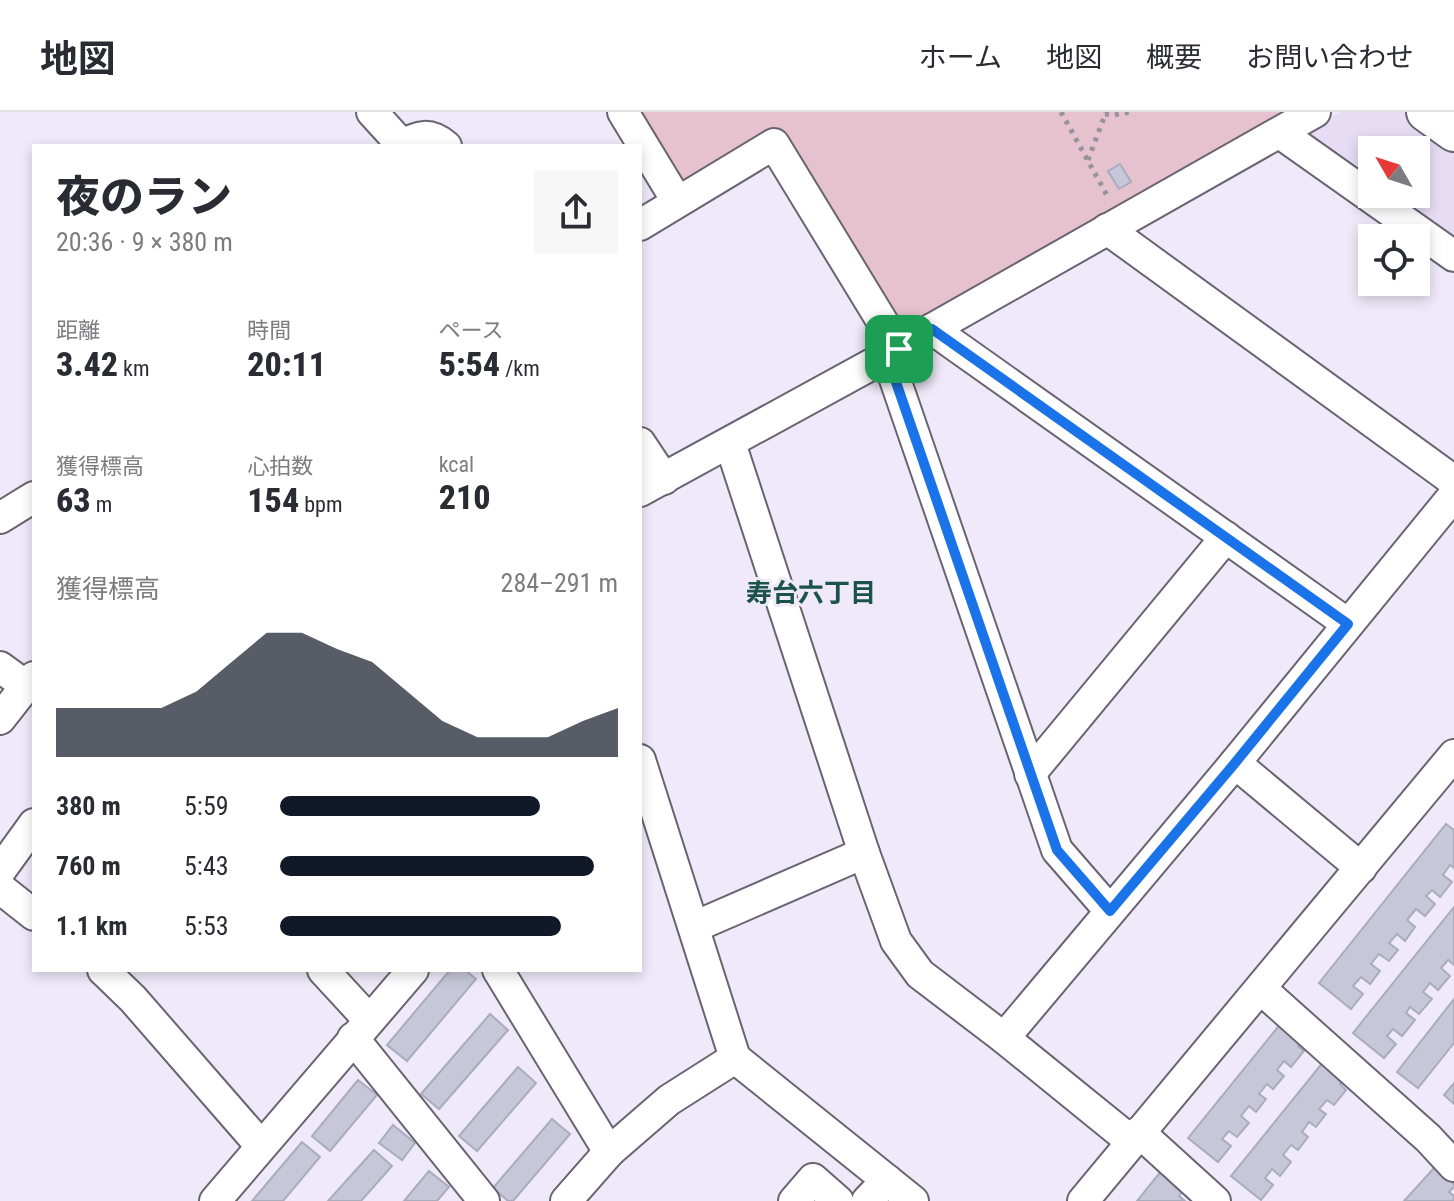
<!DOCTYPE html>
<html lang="ja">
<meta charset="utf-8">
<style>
body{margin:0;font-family:"Roboto Condensed","Noto Sans JP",sans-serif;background:#f7f7f7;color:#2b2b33;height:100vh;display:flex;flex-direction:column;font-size:30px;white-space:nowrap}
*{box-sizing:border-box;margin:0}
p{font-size:26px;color:#7c7c81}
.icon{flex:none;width:44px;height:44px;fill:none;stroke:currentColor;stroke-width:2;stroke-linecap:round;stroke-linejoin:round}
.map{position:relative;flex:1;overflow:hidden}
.drawer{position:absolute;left:32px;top:32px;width:610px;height:828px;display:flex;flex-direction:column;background:#fff;border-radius:0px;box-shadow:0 4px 12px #0003}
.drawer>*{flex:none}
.needle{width:52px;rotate:309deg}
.buttons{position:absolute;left:1358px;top:24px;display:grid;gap:16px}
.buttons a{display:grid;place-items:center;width:72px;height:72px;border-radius:0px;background:#fff;box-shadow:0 4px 12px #0003;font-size:40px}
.pin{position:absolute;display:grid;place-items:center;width:68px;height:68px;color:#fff;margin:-34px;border-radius:16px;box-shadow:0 4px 12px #0006}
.round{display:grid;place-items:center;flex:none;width:84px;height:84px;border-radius:0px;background:#f7f7f7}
.summary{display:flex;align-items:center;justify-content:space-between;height:136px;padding:0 24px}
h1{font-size:44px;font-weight:800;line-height:60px}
.metrics{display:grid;grid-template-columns:repeat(3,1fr);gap:12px;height:136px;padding:8px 24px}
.metrics div{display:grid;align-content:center}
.metrics b{font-size:34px;font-weight:800}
.metrics small{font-size:22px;font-weight:400}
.metrics p{font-size:22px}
.chart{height:224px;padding:16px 24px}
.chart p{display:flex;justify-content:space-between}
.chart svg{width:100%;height:144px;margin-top:8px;fill:#111827;opacity:.7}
ul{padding:0 24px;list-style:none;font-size:26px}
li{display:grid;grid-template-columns:128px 96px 1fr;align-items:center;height:60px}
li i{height:20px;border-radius:10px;background:#111827}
header{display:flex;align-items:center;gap:48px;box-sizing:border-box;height:112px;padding:0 40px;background:#fff;border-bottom:2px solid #e1e1e2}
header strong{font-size:38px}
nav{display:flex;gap:44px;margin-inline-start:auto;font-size:28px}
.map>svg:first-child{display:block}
.built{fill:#e6ddf4}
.green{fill:#e6c1ce}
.building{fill:#c6c8d9;stroke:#a9acbc;stroke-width:2}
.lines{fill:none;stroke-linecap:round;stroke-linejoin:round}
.minor-casing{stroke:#696372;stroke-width:34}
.major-casing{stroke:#696372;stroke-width:42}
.path{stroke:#97939e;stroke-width:5;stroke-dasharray:4 6;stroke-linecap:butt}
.minor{stroke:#fff;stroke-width:30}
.major{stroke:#fff;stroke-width:38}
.route-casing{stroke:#fff;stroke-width:16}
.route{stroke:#1a73e8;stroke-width:10}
.labels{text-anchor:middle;stroke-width:6;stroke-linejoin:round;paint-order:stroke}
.neighbourhood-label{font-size:26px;font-weight:bold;fill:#1c5348;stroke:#efe9f9}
</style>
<header>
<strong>地図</strong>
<nav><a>ホーム</a><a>地図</a><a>概要</a><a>お問い合わせ</a></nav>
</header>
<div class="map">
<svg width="1454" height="1089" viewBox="0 0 1454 1089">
<rect width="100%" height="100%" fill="#efe9f9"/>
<!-- built -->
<polygon class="built" points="1341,0 1405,0 1454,35 1454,132 1382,82 1416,82 1416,38 1372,38 1372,75 1309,31 1310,17"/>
<!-- green -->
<polygon class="green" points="635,0 1289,0 901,216 776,18 683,73"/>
<!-- building -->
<g class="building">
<polygon points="1120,52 1131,70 1119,77 1108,59"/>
<polygon points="1446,712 1454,718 1454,756 1450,753 1443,763 1452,770 1440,785 1432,778 1426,784 1435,792 1425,804 1416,797 1407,808 1415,815 1405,829 1397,822 1389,831 1398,838 1389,849 1379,842 1371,852 1380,859 1370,872 1361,865 1353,874 1363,882 1351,897 1319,871"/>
<polygon points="1454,795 1454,853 1448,848 1441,856 1450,864 1438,878 1430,871 1423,880 1432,887 1419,902 1410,895 1406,901 1415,908 1402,924 1393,917 1387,924 1396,932 1384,946 1353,921"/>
<polygon points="450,858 465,858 476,867 407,949 387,933"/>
<polygon points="1454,887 1454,931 1418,976 1397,960"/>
<polygon points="490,902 508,918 439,997 421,982"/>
<polygon points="1282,910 1303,928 1298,934 1304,939 1291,955 1284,949 1277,958 1284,964 1273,977 1267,972 1259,982 1266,987 1256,1000 1249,994 1241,1004 1249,1011 1237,1025 1229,1019 1222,1027 1231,1034 1218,1050 1188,1026"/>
<polygon points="1324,949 1345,966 1340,972 1346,978 1334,993 1327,988 1319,997 1326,1002 1316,1015 1309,1010 1302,1020 1308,1025 1298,1038 1291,1033 1283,1043 1291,1050 1280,1064 1272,1057 1265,1066 1273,1073 1261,1088 1231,1064"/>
<polygon points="518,955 536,971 477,1039 459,1024"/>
<polygon points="358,968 377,983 330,1039 312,1024"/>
<polygon points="1454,971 1454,992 1444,983"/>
<polygon points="552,1007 570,1022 513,1089 508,1089 493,1076"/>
<polygon points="393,1013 415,1031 402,1048 379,1031"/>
<polygon points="302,1030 320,1045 283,1089 252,1089"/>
<polygon points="374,1038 392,1054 361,1089 328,1089"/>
<polygon points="1435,1055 1454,1072 1454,1075 1449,1080 1454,1084 1454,1087 1453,1089 1404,1089"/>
<polygon points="1162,1058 1185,1076 1179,1084 1185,1089 1137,1089"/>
<polygon points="429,1059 449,1075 437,1089 404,1089"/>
</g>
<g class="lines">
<defs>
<g id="minor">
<path d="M 372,0 L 402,33 C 420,24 429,20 446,34"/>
<polyline points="623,0 677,89"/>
<polyline points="1280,21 1454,144"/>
<polyline points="640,113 774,32 899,237"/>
<polyline points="1107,117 1454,369"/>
<polyline points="932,217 1348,512"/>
<polyline points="887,244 1057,738 1110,799"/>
<polyline points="640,331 664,367"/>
<polyline points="730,331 864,741 896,829 920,862 1004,926 1131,1029"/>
<polyline points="640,379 887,244 932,217 1315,0"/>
<polyline points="0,406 34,385"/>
<polyline points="0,555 26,574 34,565"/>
<polyline points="0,607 26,574"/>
<polyline points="640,648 735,946 913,1089"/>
<polyline points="1235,651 1361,756"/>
<polyline points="1030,662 1226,425"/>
<polyline points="0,759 34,712"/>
<polyline points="0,776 34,803"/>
<polyline points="694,815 864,741"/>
<polyline points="103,858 133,887 261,1034"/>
<polyline points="323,858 369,908"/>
<polyline points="498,858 609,1040"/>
<polyline points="1261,877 1428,1026 1454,1054"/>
<polyline points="353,926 484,1089"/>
<polyline points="1004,926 1235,651 1454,383"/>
<polyline points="1139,1020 1215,1089"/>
<polyline points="215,1089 413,858"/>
<polyline points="566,1089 609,1040 669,988 735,946"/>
<polyline points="794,1089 813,1067 838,1089"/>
<polyline points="867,1089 887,1068"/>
<polyline points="1083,1089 1454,643"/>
</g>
<polyline id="major" points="1426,0 1454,20"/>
</defs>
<!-- minor casing -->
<use href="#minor" class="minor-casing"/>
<!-- major casing -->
<use href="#major" class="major-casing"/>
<!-- path -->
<g class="path">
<polyline points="1061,0 1109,87"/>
<polyline points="1105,2 1114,3 1131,0"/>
<polyline points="1088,48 1106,0"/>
</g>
<!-- minor -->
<use href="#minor" class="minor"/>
<!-- major -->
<use href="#major" class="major"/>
</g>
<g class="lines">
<defs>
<polygon id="route" points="932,217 1348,512 1235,651 1110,799 1057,738 887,244"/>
</defs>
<!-- route casing -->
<use href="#route" class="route-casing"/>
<!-- route -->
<use href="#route" class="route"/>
</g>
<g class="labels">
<!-- neighbourhood labels -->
<g class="neighbourhood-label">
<text x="811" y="490">寿台六丁目</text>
</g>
</g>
</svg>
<div class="buttons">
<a><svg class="needle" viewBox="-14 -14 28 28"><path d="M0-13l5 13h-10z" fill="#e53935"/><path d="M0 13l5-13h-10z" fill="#7c7c81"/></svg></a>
<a><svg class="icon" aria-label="locate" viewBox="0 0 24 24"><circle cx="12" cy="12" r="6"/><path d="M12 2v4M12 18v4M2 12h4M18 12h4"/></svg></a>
</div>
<div class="pin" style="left:899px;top:237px;background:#1e9e55"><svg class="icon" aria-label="arrive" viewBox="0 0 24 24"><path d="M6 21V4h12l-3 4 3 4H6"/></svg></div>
<section class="drawer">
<div class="summary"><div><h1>夜のラン</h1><p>20:36 · 9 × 380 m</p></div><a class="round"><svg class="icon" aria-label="share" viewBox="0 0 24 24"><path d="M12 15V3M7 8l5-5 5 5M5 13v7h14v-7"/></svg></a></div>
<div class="metrics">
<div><p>距離</p><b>3.42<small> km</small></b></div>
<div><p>時間</p><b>20:11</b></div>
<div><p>ペース</p><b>5:54<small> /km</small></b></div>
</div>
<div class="metrics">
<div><p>獲得標高</p><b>63<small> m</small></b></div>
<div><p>心拍数</p><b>154<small> bpm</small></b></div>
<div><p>kcal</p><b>210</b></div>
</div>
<div class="chart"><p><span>獲得標高</span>284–291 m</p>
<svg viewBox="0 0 160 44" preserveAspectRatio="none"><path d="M0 44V29L10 29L20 29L30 29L40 24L50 15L60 6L70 6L80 11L90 15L100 24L110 33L120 38L130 38L140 38L150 33L160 29V44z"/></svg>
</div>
<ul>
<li><b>380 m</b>5:59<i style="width:77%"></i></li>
<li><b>760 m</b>5:43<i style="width:93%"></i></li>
<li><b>1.1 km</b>5:53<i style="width:83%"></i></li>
</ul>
</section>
</div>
